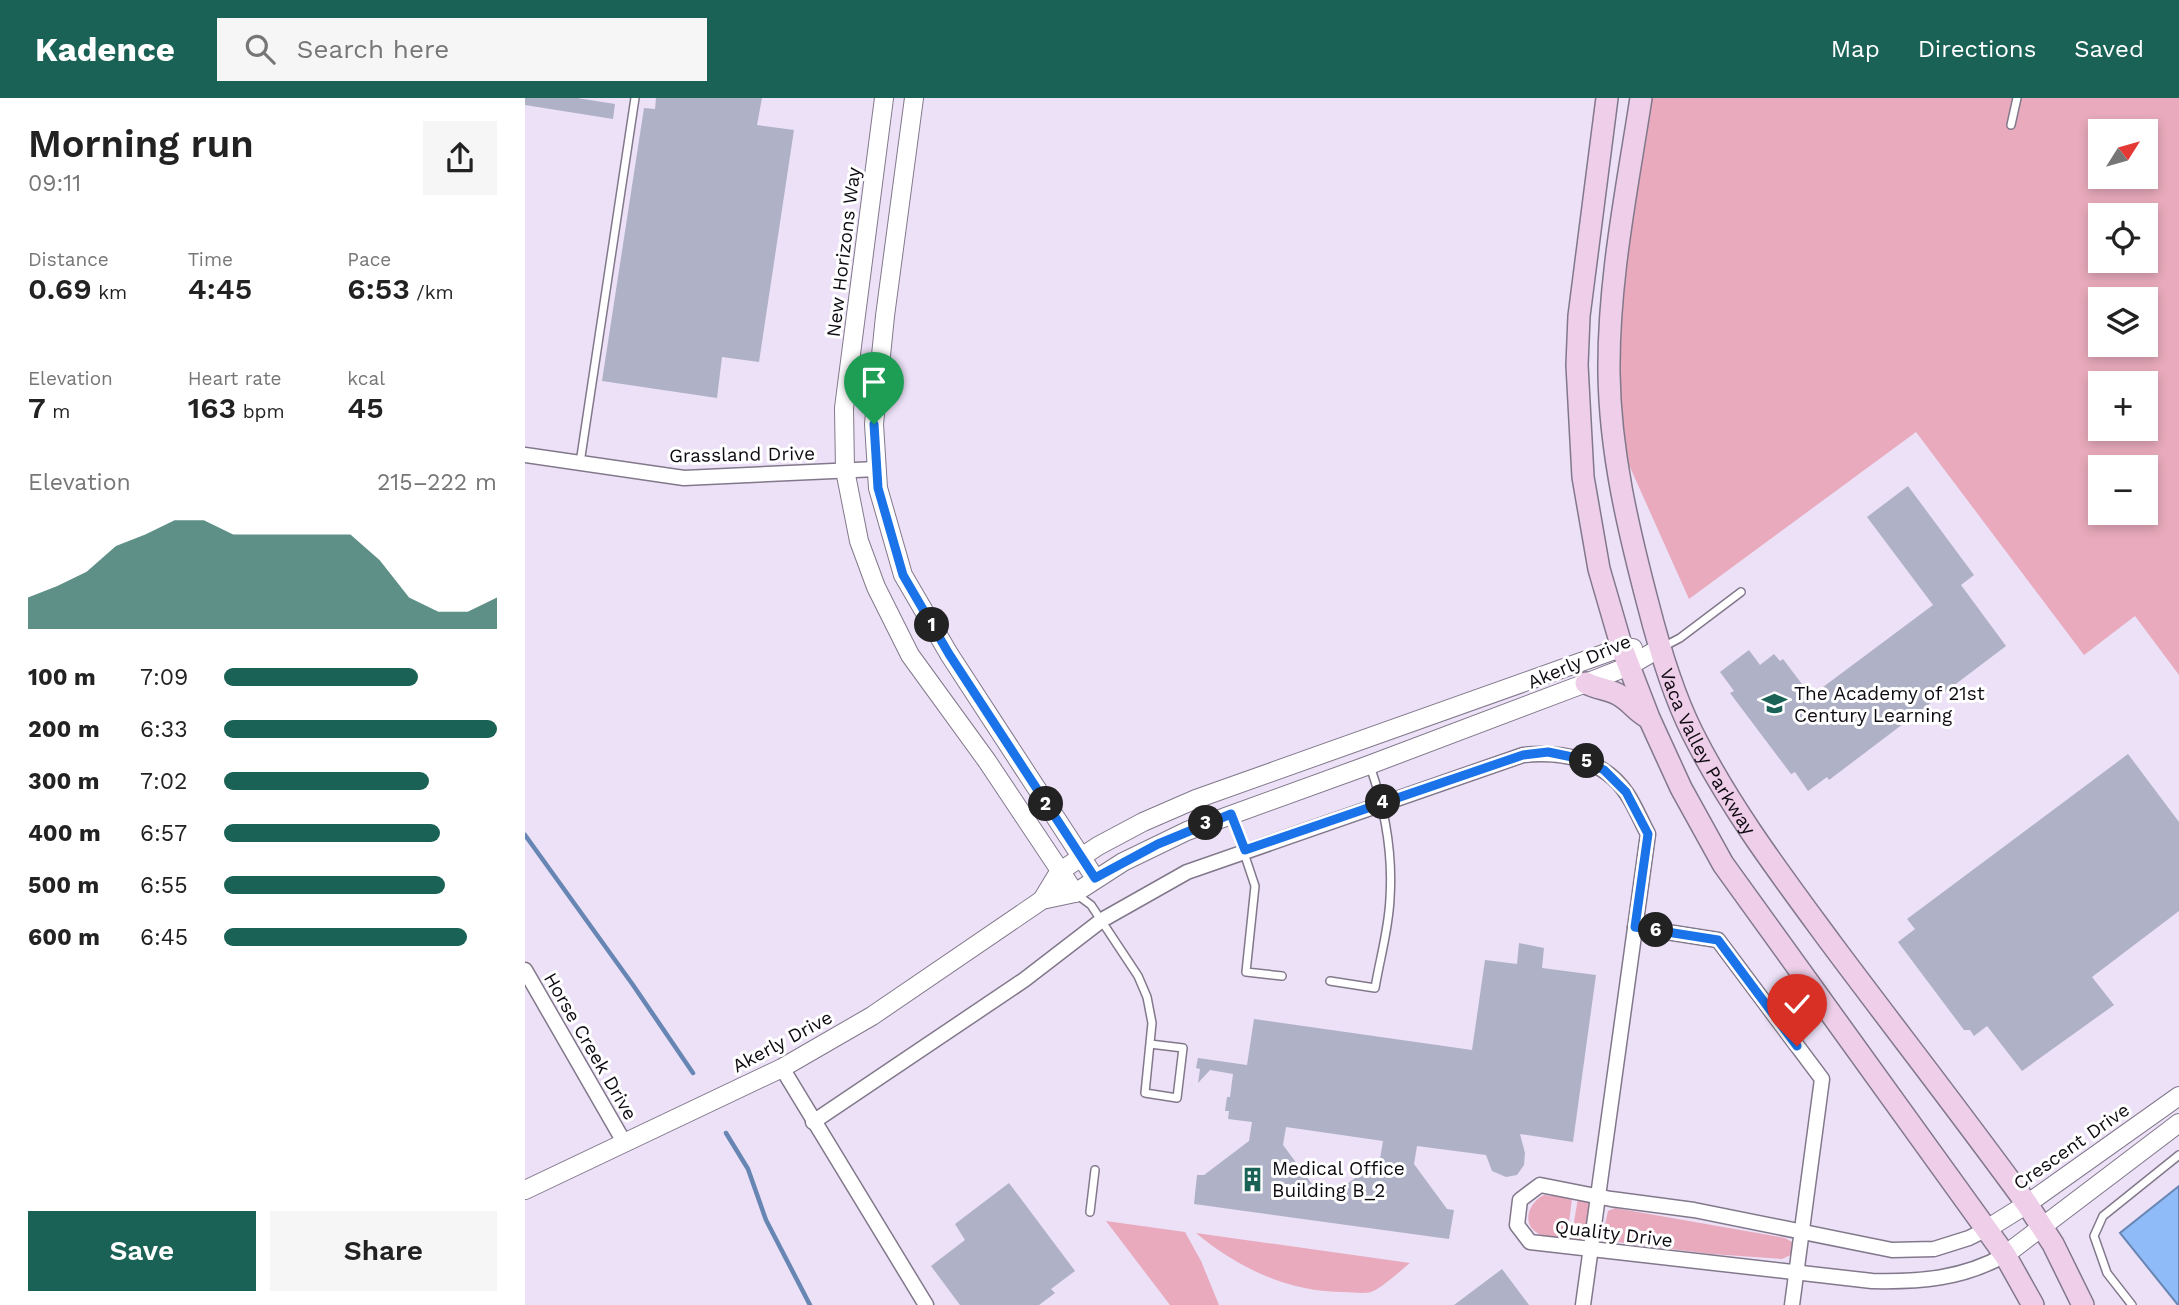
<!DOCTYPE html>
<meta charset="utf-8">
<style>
body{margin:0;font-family:"Work Sans",sans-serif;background:#f6f6f6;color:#222;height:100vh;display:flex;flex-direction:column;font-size:26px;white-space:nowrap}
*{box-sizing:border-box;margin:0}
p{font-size:23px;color:#767676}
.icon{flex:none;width:38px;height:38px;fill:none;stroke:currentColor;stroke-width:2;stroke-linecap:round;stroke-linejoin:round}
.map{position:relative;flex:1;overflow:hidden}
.details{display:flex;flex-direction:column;background:#fff;width:525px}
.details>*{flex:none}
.needle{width:46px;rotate:53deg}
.fabs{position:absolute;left:1563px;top:21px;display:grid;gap:14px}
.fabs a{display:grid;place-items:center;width:70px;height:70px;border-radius:0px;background:#fff;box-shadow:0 4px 10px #0003;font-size:35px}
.pin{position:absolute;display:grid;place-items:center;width:60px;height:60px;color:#fff;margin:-72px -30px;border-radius:50% 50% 50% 0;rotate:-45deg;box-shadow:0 0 7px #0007}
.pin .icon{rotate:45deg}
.km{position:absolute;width:35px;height:35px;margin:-18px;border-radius:50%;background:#222;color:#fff;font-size:19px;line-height:35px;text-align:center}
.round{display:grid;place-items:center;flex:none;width:74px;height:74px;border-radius:0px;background:#f6f6f6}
.headline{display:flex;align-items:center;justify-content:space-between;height:119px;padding:0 28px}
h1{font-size:38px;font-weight:600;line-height:52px}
.metrics{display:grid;grid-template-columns:repeat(3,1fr);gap:10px;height:119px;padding:7px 28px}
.metrics div{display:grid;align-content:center}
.metrics b{font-size:30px;font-weight:600}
.metrics small{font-size:19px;font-weight:400}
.metrics p{font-size:19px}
.chart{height:196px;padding:14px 28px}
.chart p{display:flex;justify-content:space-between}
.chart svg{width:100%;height:126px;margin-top:7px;fill:#1b6256;opacity:.7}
.button{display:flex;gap:14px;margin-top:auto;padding:14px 28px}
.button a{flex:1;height:80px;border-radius:0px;background:#1b6256;color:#fff;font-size:28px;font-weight:600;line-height:80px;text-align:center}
.button a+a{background:#f6f6f6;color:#222}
ul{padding:0 28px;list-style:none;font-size:23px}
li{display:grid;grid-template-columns:112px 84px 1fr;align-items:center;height:52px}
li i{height:18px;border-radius:9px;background:#1b6256}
header{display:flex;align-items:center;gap:42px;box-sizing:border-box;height:98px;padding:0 35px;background:#1b6256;color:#fff}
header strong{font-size:33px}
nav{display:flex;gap:38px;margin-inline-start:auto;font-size:24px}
.search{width:490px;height:63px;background:#f6f6f6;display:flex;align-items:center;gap:18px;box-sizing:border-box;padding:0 24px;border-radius:0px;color:#767676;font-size:26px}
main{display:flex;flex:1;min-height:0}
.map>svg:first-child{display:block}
.green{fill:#e8aabc;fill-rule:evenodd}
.water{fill:#8fbbf8;stroke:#6886b3;stroke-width:2}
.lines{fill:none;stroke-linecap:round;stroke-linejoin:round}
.stream{stroke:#6886b3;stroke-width:4.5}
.building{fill:#afb1c7;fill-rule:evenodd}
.service-casing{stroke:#82788b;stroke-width:10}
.minor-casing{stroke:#82788b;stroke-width:17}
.tertiary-casing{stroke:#82788b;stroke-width:20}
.secondary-casing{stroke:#82788b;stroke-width:24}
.service{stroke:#fff;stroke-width:7}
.minor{stroke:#fff;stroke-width:14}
.tertiary{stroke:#fff;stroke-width:18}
.secondary{stroke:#eecee8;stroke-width:21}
.route-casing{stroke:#fff;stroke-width:14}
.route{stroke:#1a73e8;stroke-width:9}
.labels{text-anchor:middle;stroke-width:6;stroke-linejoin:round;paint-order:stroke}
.street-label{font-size:19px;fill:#0e0a11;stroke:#fff}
.poi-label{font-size:19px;fill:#0e0a11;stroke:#fff;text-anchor:start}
</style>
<header>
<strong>Kadence</strong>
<div class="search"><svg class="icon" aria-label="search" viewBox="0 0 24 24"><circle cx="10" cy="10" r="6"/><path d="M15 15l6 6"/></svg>Search here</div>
<nav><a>Map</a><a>Directions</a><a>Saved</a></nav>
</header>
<main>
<section class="details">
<div class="headline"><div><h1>Morning run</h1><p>09:11</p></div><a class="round"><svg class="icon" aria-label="share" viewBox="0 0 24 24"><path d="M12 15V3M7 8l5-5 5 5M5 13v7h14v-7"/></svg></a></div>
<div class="metrics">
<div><p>Distance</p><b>0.69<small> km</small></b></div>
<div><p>Time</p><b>4:45</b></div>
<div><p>Pace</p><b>6:53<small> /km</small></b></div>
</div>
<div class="metrics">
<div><p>Elevation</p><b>7<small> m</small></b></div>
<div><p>Heart rate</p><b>163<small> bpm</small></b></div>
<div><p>kcal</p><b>45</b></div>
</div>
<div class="chart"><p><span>Elevation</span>215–222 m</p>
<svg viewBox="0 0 160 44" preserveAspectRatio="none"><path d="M0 44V33L10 29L20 24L30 15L40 11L50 6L60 6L70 11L80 11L90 11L100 11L110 11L120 20L130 33L140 38L150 38L160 33V44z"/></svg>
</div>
<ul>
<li><b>100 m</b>7:09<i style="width:71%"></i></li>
<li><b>200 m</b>6:33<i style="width:100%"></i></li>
<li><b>300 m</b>7:02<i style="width:75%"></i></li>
<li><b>400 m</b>6:57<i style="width:79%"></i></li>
<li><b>500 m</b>6:55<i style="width:81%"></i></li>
<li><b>600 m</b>6:45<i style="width:89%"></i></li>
</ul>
<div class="button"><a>Save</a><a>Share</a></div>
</section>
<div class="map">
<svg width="1654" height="1207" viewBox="0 0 1654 1207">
<rect width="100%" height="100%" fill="#ece1f7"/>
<!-- green -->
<g class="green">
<path d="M 1116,0 L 1654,0 L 1654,577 L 1610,518 L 1559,557 L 1391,334 L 1164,501 L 1087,329 L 1089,171 ZM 1575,33 L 1620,33 L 1620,79 L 1575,79 ZM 1575,117 L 1620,117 L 1620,163 L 1575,163 ZM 1575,201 L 1620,201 L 1620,247 L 1575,247 ZM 1575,285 L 1620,285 L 1620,331 L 1575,331 ZM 1575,369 L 1620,369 L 1620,415 L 1575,415 Z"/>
<path d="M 1019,1097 L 1047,1100 L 1042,1141 C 1033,1140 1022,1140 1014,1136 C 995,1126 1004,1104 1019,1097 Z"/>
<polygon points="1053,1100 1065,1104 1059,1142 1046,1142"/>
<polygon points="1090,1110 1260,1140 1267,1144 1268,1156 1257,1161 1186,1156 1084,1143 1078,1137 1083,1113"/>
<polygon points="581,1123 660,1134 676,1163 694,1207 645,1207"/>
<path d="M 671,1135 L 885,1165 C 876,1172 856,1191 846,1194 C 838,1196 827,1194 819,1194 C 763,1194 713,1170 671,1135 Z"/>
</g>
<!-- water -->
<polygon class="water" points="1654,1088 1654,1207 1653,1207 1595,1135"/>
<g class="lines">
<!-- stream -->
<g class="stream">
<polyline points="0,737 108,887 168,975"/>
<polyline points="201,1035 223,1071 241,1122 285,1207"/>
</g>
</g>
<!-- building -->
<g class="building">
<polygon points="0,0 52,0 90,6 88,21 0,7"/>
<polygon points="131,0 237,0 232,27 269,32 234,264 197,259 192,300 77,283 119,10 130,11"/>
<polygon points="1383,388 1449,477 1436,487 1481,548 1304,682 1302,679 1283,693 1270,674 1266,676 1205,595 1209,593 1195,574 1224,552 1235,567 1249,556 1255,563 1258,561 1286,598 1408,507 1342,419"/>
<polygon points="1603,656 1654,724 1654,813 1567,879 1589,907 1497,973 1462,928 1449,938 1445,932 1439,932 1373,844 1390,831 1382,821"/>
<path d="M 994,845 L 1019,850 L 1017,870 L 1071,877 L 1048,1044 L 995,1036 L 1000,1055 L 999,1067 L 992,1077 L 981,1079 L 967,1073 L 961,1057 L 892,1048 L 889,1066 L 922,1111 L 929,1112 L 924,1141 L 669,1106 L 672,1077 L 679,1077 L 724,1043 L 727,1024 L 703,1021 L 704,1013 L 700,1013 L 702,999 L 705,999 L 708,976 L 685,972 L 673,985 L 675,971 L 671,970 L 673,960 L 722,967 L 729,921 L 947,952 L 960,862 L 992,866 ZM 761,1029 L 858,1043 L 855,1061 L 817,1090 L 787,1086 L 758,1047 Z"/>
<polygon points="484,1085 550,1173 526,1191 530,1195 514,1207 435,1207 406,1168 440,1142 430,1126"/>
<polygon points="977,1171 1004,1207 929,1207"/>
</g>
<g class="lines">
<defs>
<g id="service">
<polyline points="1486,27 1492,0"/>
<polyline points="55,365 110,0"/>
<polyline points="1136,550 1155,540 1216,494"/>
<polyline points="706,716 730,788 721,874 757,878"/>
<polyline points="551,796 566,807 613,878 622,899 627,925 620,995 652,1000 658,950 625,946"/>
<path d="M 805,883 L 850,890 C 855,860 864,830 865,800 C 868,754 860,711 845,668"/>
<polyline points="565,1114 570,1072"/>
<polyline points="1607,1207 1582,1175 1569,1138 1578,1118 1654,1057"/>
</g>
<g id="minor">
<polyline points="0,357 159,380 352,371"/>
<polyline points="1110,829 1193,842 1297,981 1267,1207"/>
<polyline points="0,872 99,1044"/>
<polyline points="257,970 401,1207"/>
<path d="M 288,1024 L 499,882 L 577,822 L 662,774 L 998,657 C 1037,653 1079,661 1102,696 C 1110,708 1116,723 1123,736 L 1058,1207"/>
<path d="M 1462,1131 L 1444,1140 L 1409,1151 L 1367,1152 L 1169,1112 L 1086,1101 L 1015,1087 L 995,1102 L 992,1127 L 1005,1144 L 1347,1183 C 1395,1184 1437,1181 1480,1157"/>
</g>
<g id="tertiary">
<polyline points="359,0 319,310 320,372 334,443 351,489 385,557 462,663 550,795"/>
<polyline points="389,0 360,218 349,326 353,390 378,477 424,556 570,780"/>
<polyline points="517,802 534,774 573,748 618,724 671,701 1084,554 1097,550 1108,550"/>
<polyline points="0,1092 257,970 347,918 517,802 550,795 598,764 662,733 844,667 1061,585 1104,568 1135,550"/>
<polyline points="1462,1131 1502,1106 1654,998"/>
<polyline points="1480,1157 1654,1025"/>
</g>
<g id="secondary">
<polyline points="1082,0 1054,218 1052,267 1058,379 1074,471 1097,550 1124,620 1156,690 1198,766 1480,1157 1508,1207"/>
<path id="s1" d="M 1116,0 C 1102,91 1083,183 1084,275 C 1085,354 1103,430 1123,506 C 1134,549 1147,594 1167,634 C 1205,710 1256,777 1306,845 C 1371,932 1438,1018 1502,1106 L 1528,1146 L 1558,1207"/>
<path d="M 1061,585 C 1072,591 1084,591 1094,597 C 1105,603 1111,613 1122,619"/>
</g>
</defs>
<!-- service casing -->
<use href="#service" class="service-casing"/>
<!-- minor casing -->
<use href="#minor" class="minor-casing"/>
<!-- tertiary casing -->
<use href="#tertiary" class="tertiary-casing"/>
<!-- secondary casing -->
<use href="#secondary" class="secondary-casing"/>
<!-- service -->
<use href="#service" class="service"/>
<!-- minor -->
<use href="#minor" class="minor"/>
<!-- tertiary -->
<use href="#tertiary" class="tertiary"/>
<!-- secondary -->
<use href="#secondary" class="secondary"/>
</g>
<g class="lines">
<defs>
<polyline id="route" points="349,326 353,390 378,477 424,556 570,780 633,746 706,716 720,752 998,657 1023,654 1057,661 1079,672 1101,694 1123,736 1110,829 1193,842 1272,948"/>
</defs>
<!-- route casing -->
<use href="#route" class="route-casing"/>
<!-- route -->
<use href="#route" class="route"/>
</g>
<!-- icons -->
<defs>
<symbol id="school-bare" viewBox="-9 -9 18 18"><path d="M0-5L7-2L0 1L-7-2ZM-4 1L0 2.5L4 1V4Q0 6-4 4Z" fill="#1b6256" stroke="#fff" stroke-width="2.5" paint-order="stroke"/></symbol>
<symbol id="building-bare" viewBox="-9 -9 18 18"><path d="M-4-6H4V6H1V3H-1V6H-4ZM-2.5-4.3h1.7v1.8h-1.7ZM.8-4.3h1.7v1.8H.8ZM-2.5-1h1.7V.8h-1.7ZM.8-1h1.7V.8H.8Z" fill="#1b6256" stroke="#fff" stroke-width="2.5" paint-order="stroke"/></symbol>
</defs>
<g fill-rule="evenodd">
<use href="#school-bare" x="1232" y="588" width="35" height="35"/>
<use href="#building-bare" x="710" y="1064" width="35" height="35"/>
</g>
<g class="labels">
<!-- street labels -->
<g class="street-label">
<text transform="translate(318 154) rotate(-83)" y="7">New Horizons Way</text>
<text transform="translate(217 356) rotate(-1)" y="7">Grassland Drive</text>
<text transform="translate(1054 563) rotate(-23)" y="7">Akerly Drive</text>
<text dy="7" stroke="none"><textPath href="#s1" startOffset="672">Vaca Valley Parkway</textPath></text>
<text transform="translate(257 943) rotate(-28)" y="7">Akerly Drive</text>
<text transform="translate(66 948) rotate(60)" y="7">Horse Creek Drive</text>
<text transform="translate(1546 1048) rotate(-35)" y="7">Crescent Drive</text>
<text transform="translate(1089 1135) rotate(7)" y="7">Quality Drive</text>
</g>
<!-- poi labels -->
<g class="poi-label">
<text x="1269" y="602">The Academy of 21st<tspan x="1269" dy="22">Century Learning</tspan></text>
<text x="747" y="1077">Medical Office<tspan x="747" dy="22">Building B_2</tspan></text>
</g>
</g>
</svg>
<div class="fabs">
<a><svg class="needle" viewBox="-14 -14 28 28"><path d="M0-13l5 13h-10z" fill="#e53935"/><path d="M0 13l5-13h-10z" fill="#767676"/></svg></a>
<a><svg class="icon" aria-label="locate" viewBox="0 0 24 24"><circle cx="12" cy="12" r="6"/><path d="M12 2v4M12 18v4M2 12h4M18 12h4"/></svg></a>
<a><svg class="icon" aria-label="layers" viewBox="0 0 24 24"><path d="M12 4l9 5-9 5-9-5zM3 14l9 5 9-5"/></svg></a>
<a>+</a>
<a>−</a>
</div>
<div class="pin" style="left:349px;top:326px;background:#1e9e55"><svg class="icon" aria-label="arrive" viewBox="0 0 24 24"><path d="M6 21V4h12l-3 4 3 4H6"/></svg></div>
<div class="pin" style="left:1272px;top:948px;background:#d93025"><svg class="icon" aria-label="check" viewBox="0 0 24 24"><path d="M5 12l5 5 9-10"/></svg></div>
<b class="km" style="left:407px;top:527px">1</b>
<b class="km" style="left:521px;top:706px">2</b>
<b class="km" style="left:681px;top:725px">3</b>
<b class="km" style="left:858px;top:704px">4</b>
<b class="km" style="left:1062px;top:663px">5</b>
<b class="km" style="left:1131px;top:832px">6</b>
</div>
</main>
